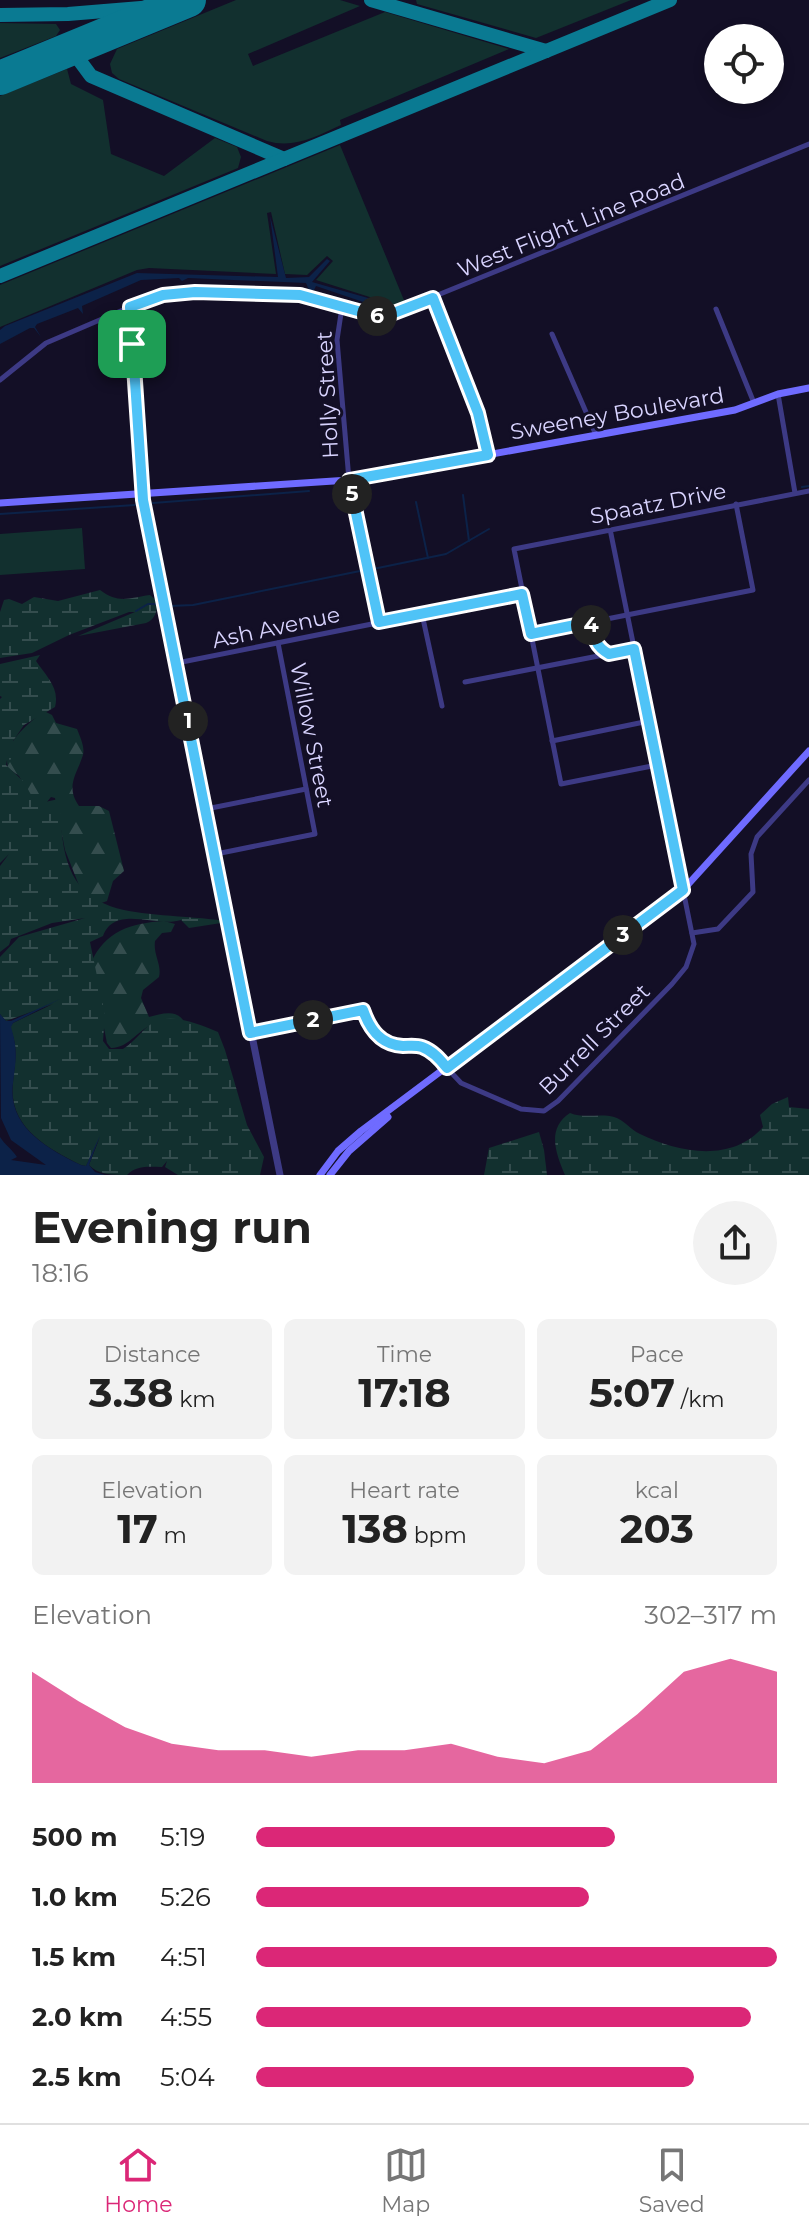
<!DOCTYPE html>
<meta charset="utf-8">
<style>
body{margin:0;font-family:Montserrat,sans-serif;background:#f2f2f2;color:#222;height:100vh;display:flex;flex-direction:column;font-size:30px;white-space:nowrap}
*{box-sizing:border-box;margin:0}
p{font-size:26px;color:#767676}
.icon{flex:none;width:44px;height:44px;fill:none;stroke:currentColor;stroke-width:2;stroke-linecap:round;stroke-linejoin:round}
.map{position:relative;height:1175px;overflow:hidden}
.side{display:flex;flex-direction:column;background:#fff;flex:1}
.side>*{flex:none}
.fabs{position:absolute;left:704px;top:24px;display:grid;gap:16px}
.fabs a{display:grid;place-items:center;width:80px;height:80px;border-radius:50%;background:#fff;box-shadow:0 4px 12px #0003;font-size:40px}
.pin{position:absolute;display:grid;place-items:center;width:68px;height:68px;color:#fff;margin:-34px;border-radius:16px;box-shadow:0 4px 12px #0006}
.km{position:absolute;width:40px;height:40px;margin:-20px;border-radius:50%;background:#222;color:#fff;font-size:22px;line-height:40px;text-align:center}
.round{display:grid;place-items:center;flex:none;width:84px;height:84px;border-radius:42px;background:#f2f2f2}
.summary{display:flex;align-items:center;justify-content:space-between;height:136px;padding:0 32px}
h1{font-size:44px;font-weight:700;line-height:60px}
.stats{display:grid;grid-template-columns:repeat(3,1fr);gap:12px;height:136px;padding:8px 32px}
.stats div{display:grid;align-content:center;border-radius:12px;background:#f2f2f2;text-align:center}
.stats b{font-size:40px;font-weight:700}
.stats small{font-size:22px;font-weight:400}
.stats p{font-size:22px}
.chart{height:224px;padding:16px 32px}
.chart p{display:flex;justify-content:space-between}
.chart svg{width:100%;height:144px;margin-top:8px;fill:#db2777;opacity:.7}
ul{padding:0 32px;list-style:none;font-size:26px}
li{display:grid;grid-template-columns:128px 96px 1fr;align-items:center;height:60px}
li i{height:20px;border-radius:10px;background:#db2777}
.menu{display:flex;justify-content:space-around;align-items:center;height:112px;border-top:2px solid #e0e0e0;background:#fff;font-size:22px;color:#767676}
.menu a{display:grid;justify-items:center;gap:4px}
.menu .active{color:#db2777}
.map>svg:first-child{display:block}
.grass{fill:#12302f}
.forest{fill:url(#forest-firs)}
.wetland{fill:url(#wetland-marsh)}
.water{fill:#0c2248}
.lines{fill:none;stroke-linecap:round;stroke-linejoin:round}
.stream{stroke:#0c2248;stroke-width:2}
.taxiway{stroke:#0a7a92;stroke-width:14}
.runway{stroke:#0a7a92;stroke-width:34}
.minor{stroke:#3d3a85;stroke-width:5}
.tertiary{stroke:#3d3a85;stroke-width:7}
.secondary{stroke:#6f6bff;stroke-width:7}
.route-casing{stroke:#fff;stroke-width:16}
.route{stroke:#4fc3f7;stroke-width:10}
.labels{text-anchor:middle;stroke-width:6;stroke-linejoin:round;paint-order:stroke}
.street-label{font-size:22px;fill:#d9d4ff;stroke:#130f26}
</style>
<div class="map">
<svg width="809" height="1175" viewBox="0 0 809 1175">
<defs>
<pattern id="forest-firs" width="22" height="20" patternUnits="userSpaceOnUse" patternTransform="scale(2)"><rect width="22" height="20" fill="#12302f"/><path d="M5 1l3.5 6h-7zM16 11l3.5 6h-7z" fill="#344d4e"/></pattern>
<pattern id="wetland-marsh" width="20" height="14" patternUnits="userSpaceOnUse" patternTransform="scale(2)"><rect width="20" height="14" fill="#12302f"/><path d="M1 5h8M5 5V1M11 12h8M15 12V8" fill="none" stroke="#344d4e"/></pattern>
</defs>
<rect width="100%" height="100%" fill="#130f26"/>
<!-- grass -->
<g class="grass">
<path d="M 236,0 L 340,0 L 360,6 L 248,54 L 253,66 L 385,12 L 509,49 L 340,120 L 341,125 C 317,136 294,149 267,141 L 119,79 L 112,73 L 110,64 L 117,49 Z"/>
<polygon points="416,0 631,0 536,38 417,4"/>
<polygon points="0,23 56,24 60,30 56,36 0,58"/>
<polygon points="67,69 71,84 103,100 111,154 164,176 215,138 237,147 241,157 238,168 0,266 0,96"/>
<polygon points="340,145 406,305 389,311 378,312 375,308 376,299 316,280 333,261 327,256 307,275 285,274 271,212 267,213 276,274 149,268 137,270 0,327 0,285"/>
<polygon points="82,528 85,569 0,575 0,534"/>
</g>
<!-- forest -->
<g class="forest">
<path d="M 44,711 L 52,715 L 56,723 L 77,729 C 80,737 85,747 83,755 C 77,774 65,786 79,806 L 99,806 L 109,811 L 124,871 L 113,881 L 107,901 L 93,906 L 86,903 L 65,850 L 55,798 L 51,797 L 46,803 L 36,806 L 19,776 L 8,768 C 2,743 27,725 44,711 Z"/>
<path d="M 164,921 L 175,924 L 171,932 L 162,933 L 155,941 C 153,955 162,964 159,977 L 143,990 L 141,998 L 149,1017 C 161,1014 175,1009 183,1020 C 174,1024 166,1021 157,1023 C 139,1027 130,1048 111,1048 L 107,1043 L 91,963 C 105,931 131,923 164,921 Z"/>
</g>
<!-- wetland -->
<g class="wetland">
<path d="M 100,590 C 118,604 129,598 150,595 L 157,601 C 158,610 155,620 146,623 L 78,636 L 135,612 L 129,612 L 69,635 L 32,653 L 0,658 L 0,612 L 4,600 L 9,599 L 22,604 L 34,597 L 58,601 Z"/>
<path d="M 40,655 L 36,661 C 46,676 60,688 55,707 L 24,725 L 13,741 L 22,758 L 7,760 L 6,765 L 24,782 L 35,802 L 40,803 L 59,799 L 61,803 C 58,926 126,909 219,920 L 221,923 L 189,928 L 181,920 C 156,928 115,904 103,936 L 90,942 L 105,1015 L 103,1041 L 109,1049 L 123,1049 C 135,1042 142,1029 153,1023 C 171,1012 201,1025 218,1032 L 225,1050 L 247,1125 L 264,1157 L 260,1175 L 178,1175 L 165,1167 L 167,1161 L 162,1167 C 148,1167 137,1165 127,1175 C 113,1175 98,1175 89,1165 L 100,1137 L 86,1166 L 81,1165 C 47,1148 8,1127 13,1083 C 15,1059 19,1050 10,1027 L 13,1023 L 53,1004 L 6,1021 L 0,1014 L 0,957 L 19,937 L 85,918 L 52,923 L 11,939 L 9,945 L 0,952 L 0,866 L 9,854 L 0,863 L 0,699 L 2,697 L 0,696 L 0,664 Z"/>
<path d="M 788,1097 L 789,1107 L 809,1109 L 809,1175 L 565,1175 C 556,1153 546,1129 570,1113 C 584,1119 600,1113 614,1117 C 623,1119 631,1130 640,1134 C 679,1153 732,1163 763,1127 L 760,1115 L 772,1104 Z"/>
<polygon points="539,1132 544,1150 547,1175 484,1175 489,1148"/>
</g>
<!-- water -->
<g class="water">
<polygon points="270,216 286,278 309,277 327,259 330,261 312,282 375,300 372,305 316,286 314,290 309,290 306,283 188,278 182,281 179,278 141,280 82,306 83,314 78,308 37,324 35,327 41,337 34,328 30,328 0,344 0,330 5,326 137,273 278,277"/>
<path d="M 60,999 L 13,1023 L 11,1027 C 18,1050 16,1059 13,1083 C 7,1127 48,1149 81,1165 L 86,1166 L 100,1135 L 89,1165 L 95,1172 L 105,1175 L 0,1175 L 0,1137 C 5,1145 12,1149 17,1157 L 11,1160 L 46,1165 L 11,1140 L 1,1118 L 0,1014 L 6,1021 L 11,1021 Z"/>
</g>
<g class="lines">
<!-- stream -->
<g class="stream">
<polyline points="802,487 809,486"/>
<polyline points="463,495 469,541"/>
<polyline points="416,502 428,558"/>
<polyline points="153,503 309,491"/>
<polyline points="0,514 135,505"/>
<polyline points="373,569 446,554 489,529"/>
<polyline points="170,606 193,605 360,571"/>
<polyline points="136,611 148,604 157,604"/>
</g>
<!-- taxiway -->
<g class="taxiway">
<polyline points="371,0 546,51"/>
<polyline points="0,15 68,14 177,5"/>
<polyline points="71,49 91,76 284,159"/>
<polyline points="0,276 670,0"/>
</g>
<!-- runway -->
<polyline class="runway" points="0,78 189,0"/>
<!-- minor -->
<g class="minor">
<polyline points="433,298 478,413 488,455"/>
<polyline points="130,307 143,493"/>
<polyline points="342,307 337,340 349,480 379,622"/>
<polyline points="716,309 754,403"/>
<polyline points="552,334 596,435"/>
<polyline points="0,380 46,343 137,304 163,295 220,292 300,295 376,316 386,316 809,144"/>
<polyline points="778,394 795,493"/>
<polyline points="422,614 442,706"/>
<polyline points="590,622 596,645 608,654"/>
<polyline points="531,634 753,590 736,504"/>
<polyline points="177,663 522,594"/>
<polyline points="465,682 634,649"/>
<polyline points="552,741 649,721"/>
<polyline points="657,765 561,784 514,549 809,491"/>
<polyline points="206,809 306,789"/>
<polyline points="216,854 315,834 278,643"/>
<polyline points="692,933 718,929 753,892 751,854 757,837 809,780"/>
<polyline points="447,1068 461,1083 521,1109 544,1111 558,1101 672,984 686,967 694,944 610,529"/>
</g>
<!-- tertiary -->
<g class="tertiary">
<polyline points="143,494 280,1175"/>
<path d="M 250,1033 L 363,1010 C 370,1030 381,1045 403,1046 C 410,1046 416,1045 423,1047 C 433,1051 440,1059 447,1068"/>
</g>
<!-- secondary -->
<g class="secondary">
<polyline points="0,503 349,480 735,410 778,394 809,388"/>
<polyline points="320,1175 338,1151 361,1131 683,890 809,751"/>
<polyline points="330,1175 349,1151 388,1117"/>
</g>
</g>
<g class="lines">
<defs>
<path id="route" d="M 195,292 L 300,295 L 376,316 L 386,316 L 433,298 L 478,413 L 488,455 L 349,480 L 379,622 L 522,594 L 531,634 L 590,622 C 593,637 596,647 609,654 L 634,649 L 683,890 L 447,1068 C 440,1059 433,1051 422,1047 C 416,1045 410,1046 403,1046 C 381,1045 370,1030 363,1010 L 250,1033 L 143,500 L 130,307 L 163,295 Z"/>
</defs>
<!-- route casing -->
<use href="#route" class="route-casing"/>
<!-- route -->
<use href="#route" class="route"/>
</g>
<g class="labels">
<!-- street labels -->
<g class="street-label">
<text transform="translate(571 225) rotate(-22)" y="8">West Flight Line Road</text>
<text transform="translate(327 395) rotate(-93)" y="8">Holly Street</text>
<text transform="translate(617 413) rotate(-10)" y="8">Sweeney Boulevard</text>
<text transform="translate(658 503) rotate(-11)" y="8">Spaatz Drive</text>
<text transform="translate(276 627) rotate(-12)" y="8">Ash Avenue</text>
<text transform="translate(312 735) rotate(79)" y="8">Willow Street</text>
<text transform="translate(594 1039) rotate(-45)" y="8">Burrell Street</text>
</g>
</g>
</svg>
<div class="fabs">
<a><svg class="icon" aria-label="locate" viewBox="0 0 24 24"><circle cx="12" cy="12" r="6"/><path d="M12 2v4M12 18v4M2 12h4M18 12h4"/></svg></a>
</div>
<div class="pin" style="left:132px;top:344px;background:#1e9e55"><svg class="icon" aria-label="arrive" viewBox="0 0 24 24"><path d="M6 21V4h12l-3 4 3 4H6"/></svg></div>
<b class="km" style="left:188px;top:721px">1</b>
<b class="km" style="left:313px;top:1020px">2</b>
<b class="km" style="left:623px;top:935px">3</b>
<b class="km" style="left:591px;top:625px">4</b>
<b class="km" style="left:352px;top:494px">5</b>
<b class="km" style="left:377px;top:316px">6</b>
</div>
<section class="side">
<div class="summary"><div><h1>Evening run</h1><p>18:16</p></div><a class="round"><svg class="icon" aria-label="share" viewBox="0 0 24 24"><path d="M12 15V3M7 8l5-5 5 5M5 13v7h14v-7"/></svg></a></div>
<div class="stats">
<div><p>Distance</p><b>3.38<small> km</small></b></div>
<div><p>Time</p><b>17:18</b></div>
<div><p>Pace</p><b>5:07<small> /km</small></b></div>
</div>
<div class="stats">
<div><p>Elevation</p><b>17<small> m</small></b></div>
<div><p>Heart rate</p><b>138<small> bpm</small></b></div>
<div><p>kcal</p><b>203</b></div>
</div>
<div class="chart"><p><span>Elevation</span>302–317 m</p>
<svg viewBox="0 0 160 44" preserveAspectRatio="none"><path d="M0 44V10L10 19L20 27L30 32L40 34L50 34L60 36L70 34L80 34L90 32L100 36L110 38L120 34L130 23L140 10L150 6L160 10V44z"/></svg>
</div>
<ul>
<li><b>500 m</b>5:19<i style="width:69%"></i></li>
<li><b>1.0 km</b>5:26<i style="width:64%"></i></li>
<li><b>1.5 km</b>4:51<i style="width:100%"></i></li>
<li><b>2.0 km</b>4:55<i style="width:95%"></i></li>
<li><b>2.5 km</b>5:04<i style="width:84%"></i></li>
</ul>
</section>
<nav class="menu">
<a class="active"><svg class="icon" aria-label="home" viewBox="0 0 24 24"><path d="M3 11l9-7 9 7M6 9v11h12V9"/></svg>Home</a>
<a><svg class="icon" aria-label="map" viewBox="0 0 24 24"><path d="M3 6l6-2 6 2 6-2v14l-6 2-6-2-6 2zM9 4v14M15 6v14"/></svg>Map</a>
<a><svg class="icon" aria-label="saved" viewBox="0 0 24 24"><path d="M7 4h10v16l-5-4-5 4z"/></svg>Saved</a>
</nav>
